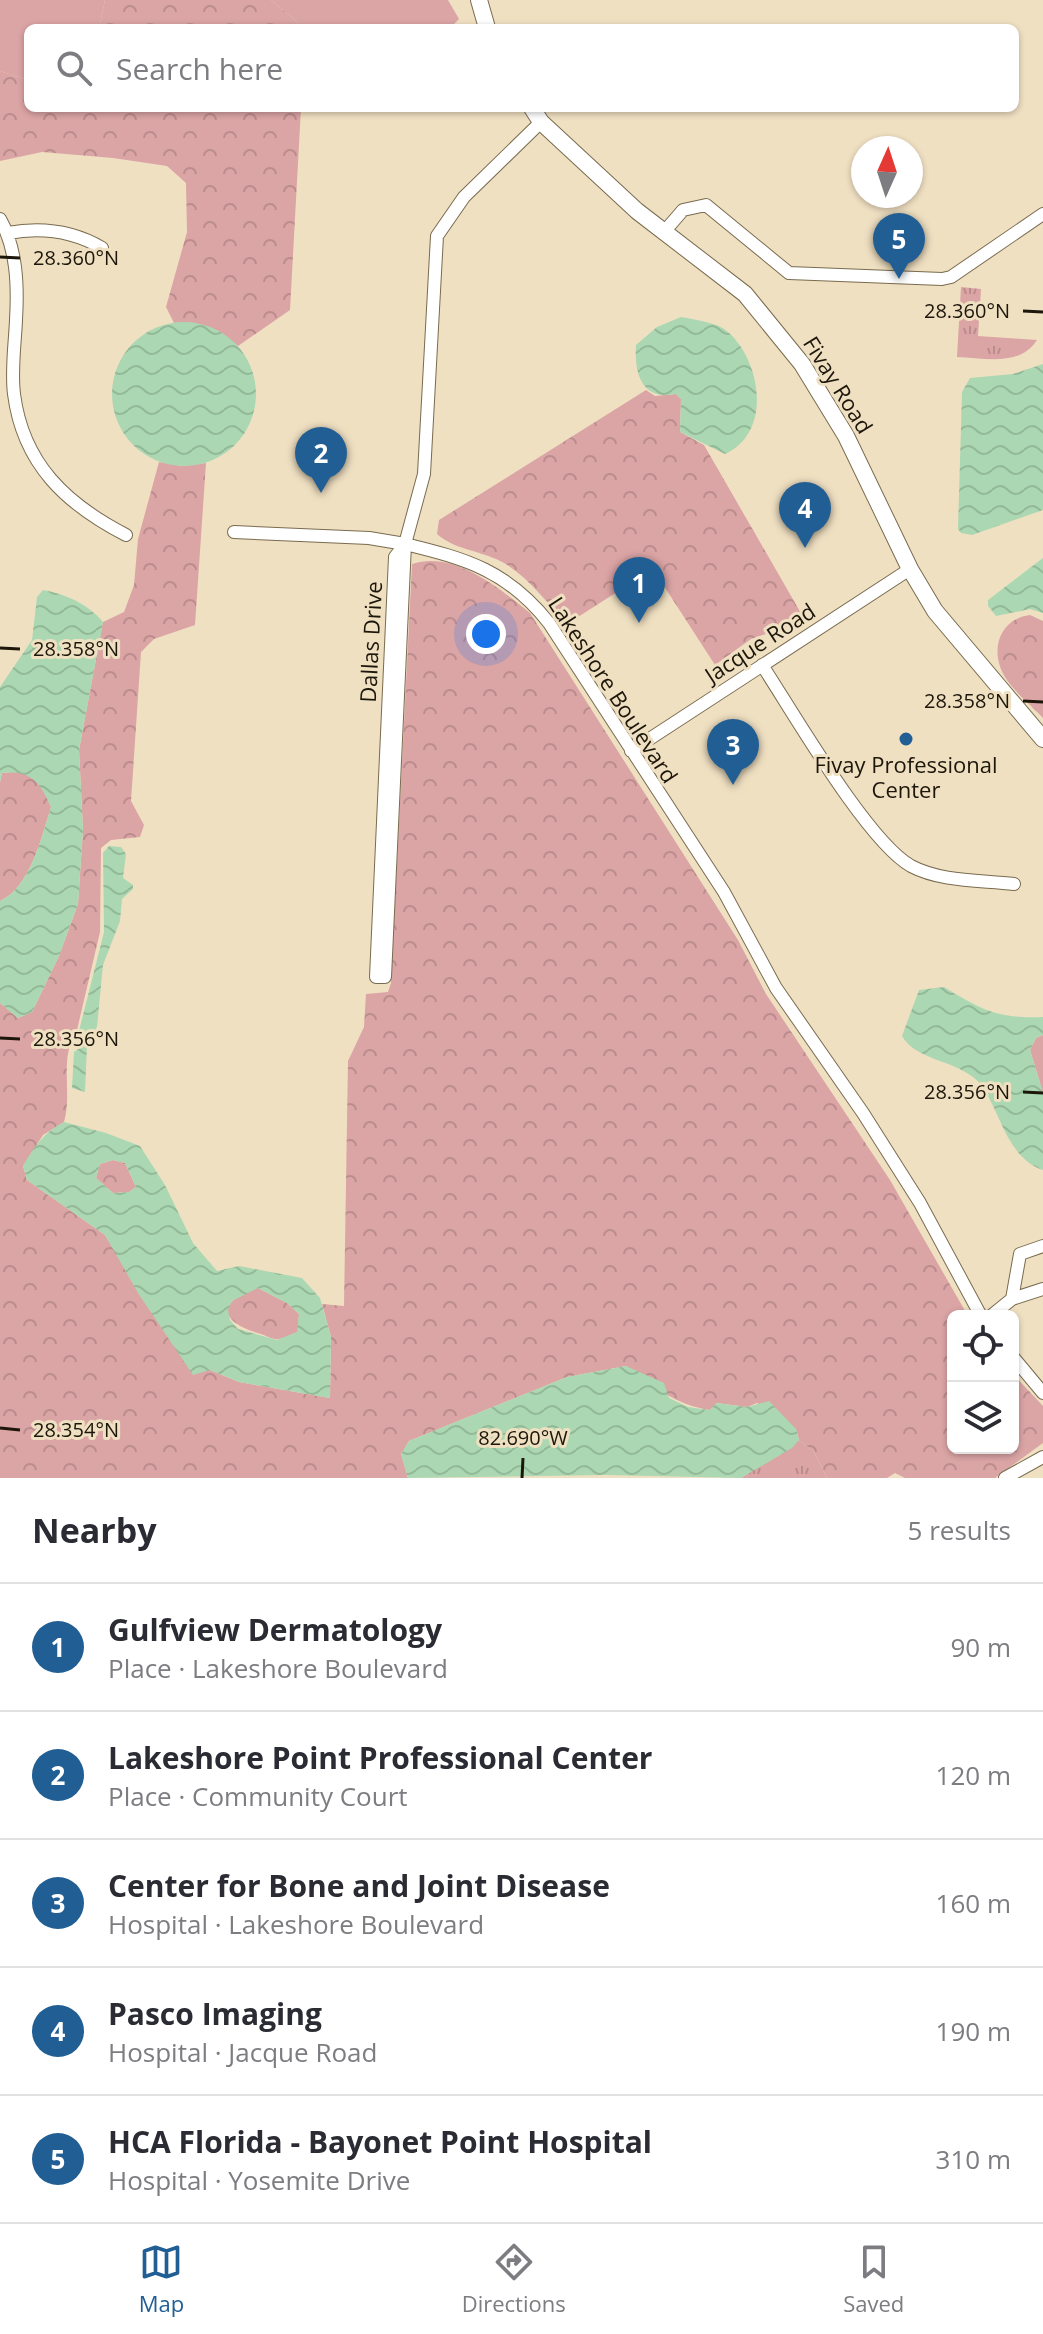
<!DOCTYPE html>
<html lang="en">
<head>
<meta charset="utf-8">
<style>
	:root { --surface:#fff; --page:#f2f2f3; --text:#2b2b33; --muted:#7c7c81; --line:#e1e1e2; --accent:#215e94 }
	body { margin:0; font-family:"Open Sans",sans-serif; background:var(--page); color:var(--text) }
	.controls { position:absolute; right:24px; bottom:24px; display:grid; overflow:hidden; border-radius:12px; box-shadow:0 2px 6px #0004 }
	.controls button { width:72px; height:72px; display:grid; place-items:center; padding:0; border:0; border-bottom:2px solid var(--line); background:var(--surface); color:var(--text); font:40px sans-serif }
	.compass { position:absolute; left:851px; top:136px; width:72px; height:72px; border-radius:50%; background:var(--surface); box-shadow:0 2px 6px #0004; rotate:3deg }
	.you { position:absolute; left:486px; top:634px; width:28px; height:28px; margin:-20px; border:6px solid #fff; border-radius:50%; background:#1a73e8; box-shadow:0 0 0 12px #1a73e833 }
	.badge { display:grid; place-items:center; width:52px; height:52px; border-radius:50%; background:var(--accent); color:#fff; font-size:26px; font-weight:700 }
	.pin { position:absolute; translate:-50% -66px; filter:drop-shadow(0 2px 4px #0008) }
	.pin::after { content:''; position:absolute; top:42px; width:28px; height:24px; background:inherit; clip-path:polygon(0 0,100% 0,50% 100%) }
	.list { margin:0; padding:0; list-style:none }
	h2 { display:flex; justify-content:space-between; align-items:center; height:104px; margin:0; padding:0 32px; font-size:34px }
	h2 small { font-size:26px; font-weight:400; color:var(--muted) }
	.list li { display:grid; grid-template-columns:52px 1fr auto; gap:24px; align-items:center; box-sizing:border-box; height:128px; padding:0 32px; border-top:2px solid var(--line) }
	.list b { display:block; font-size:30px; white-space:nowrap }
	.list p { margin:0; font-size:26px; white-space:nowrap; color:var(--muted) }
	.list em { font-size:26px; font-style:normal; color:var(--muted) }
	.icon { flex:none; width:44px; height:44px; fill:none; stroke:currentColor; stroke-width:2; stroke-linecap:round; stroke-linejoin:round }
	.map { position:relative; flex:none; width:1043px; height:1478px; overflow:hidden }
	.search { position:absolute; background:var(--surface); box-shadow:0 2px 6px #0004; left:24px; right:24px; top:24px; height:88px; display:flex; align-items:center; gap:20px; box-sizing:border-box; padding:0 28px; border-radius:12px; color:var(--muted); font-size:30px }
	.sheet { height:744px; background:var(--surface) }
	nav { display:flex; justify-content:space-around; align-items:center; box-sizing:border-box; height:112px; border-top:2px solid var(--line); background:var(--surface); font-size:22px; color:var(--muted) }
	nav a { display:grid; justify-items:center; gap:4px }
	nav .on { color:var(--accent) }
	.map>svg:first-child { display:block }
	.grass { fill:#dba4a5 }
	.forest { fill:url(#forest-crowns) }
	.park { fill:url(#park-tufts) }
	.water { fill:url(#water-waves); fill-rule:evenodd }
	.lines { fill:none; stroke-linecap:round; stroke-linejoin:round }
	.minor-casing { stroke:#796b4f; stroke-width:14 }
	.tertiary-casing { stroke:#796b4f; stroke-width:18 }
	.minor { stroke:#fff; stroke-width:12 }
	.tertiary { stroke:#fff; stroke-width:16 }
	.ticks { fill:none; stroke:#1c160b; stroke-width:3 }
	.poi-dot { fill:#215e94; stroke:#f0e0c2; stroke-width:3 }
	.labels { text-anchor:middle; stroke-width:6; stroke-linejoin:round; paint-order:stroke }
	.street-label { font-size:22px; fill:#1c160b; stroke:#f0e0c2 }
	.poi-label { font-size:22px; fill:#1c160b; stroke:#f0e0c2 }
	.ticks-label { font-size:20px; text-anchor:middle; fill:#1c160b; stroke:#f0e0c2; stroke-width:6; stroke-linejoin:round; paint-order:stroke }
</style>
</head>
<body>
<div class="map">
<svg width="1043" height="1478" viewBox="0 0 1043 1478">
	<defs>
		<pattern id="forest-crowns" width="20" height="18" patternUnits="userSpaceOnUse" patternTransform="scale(2)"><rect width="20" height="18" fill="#dba4a5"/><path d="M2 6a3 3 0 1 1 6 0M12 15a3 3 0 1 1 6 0" fill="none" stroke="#bb8c8d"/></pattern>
		<pattern id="park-tufts" width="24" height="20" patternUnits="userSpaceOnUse" patternTransform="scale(2)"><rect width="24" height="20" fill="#dba4a5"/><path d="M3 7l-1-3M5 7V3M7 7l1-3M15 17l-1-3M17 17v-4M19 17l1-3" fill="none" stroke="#bb8c8d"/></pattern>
		<pattern id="water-waves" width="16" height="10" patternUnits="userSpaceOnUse" patternTransform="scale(2)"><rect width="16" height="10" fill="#abd8b2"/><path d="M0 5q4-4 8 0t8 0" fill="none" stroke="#93b998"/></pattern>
	</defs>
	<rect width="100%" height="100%" fill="#f0e0c2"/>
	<path class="grass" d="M 0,0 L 105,0 L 99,28 L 28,28 L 28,80 L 0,71 Z
		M 271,0 L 448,0 L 459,19 L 450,28 L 304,28 Z"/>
	<path class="forest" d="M 105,0 L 271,0 L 304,28 L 99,28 Z
		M 0,71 L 28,80 L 28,108 L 301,108 L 290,310 L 238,346 C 217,329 201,323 174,323 L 166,307 L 187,232 L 186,183 L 167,166 L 113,158 L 42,152 L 0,161 Z
		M 646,390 L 655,396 L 676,394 L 681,399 L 680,432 L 704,445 L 802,615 L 795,624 L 751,639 L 715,665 L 653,569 L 567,624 C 546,602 524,571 496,559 C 476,550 454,549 437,534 L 439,520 Z
		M 159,462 L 182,466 L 206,463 L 195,625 L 154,639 L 141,652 L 131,801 L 144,825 L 140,837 L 111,840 L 101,848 L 100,932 L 77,1030 C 58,1060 73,1091 64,1122 L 43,1135 L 23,1166 L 27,1180 L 105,1235 L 161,1326 L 210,1370 L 239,1382 L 330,1398 L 331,1337 L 322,1304 L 344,1306 L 348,1061 L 364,1027 L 366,994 L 388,992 L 391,983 L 412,564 C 454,550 499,588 530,613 L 738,940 L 766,994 L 890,1180 L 968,1316 L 953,1316 L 953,1448 L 1013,1448 L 1013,1374 L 1043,1406 L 1043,1443 L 995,1478 L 905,1478 L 895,1473 L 887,1478 L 827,1478 L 814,1452 L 799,1440 L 796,1429 L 757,1403 L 747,1407 L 717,1403 L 710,1410 C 676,1405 654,1387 626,1366 L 567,1377 L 409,1441 L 401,1454 L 408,1478 L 0,1478 L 0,1003 L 18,1018 L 32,1012 L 59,956 L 78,904 L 83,830 L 79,750 L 103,622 L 124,612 L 134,585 L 138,539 Z
		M 1030,615 L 1043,621 L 1043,718 C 1031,705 1014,692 1005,677 C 989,651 999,619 1030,615 Z
		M 22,771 L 40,782 L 51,807 C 42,836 30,888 0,901 L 0,782 L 2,773 Z
		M 1043,1035 L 1043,1093 L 1030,1050 L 1036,1038 Z
		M 113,1160 L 125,1163 L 136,1187 L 129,1192 L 113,1193 L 96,1178 L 100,1164 Z
		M 258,1288 L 287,1303 L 299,1314 L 298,1332 C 292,1334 285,1338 279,1339 C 273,1340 267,1336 261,1334 C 220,1323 214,1302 258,1288 Z"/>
	<path class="park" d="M 961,287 L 981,289 L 978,336 L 1037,340 C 1020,367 985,358 957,357 Z
		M 799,1440 L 814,1452 L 827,1478 L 741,1478 Z"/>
	<path class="water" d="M 681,317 C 696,320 717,322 728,332 C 762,362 772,433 725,454 L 680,432 L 681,399 L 676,394 C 642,401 634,374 636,345 L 657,327 Z
		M112 394a72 72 0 1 1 144 0a72 72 0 1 1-144 0Z
		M 1043,364 L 1043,510 L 972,535 L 961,533 L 958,529 L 962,392 L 970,378 L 1013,374 Z
		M 1043,558 L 1043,613 L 1030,609 L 996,616 L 988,606 L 988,600 Z
		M 43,590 C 66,594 88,604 103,622 L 79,750 L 83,830 L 78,904 L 59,956 L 32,1012 L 18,1018 L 0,1003 L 0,901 C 30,888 42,836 51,807 C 40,782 31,770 2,773 L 0,782 L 0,687 L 32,640 L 37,597 Z
		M 109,846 L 121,847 L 126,854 L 123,878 L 133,885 L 133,889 L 122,899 L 120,921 L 103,965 L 97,1027 L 91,1035 L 79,1033 L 80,1027 L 104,932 L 103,853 Z
		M 944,987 C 982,1010 998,1019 1043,1017 L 1043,1035 L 1036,1038 L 1030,1050 L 1043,1093 L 1043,1170 C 1006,1157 1001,1112 981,1085 C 962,1060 916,1062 902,1036 L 919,990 Z
		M 83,1045 L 87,1046 L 85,1092 L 72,1088 L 74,1052 Z
		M 64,1122 L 106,1133 L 140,1146 L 165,1185 L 193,1243 L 217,1271 L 239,1266 L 302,1278 L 320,1298 L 331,1337 L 330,1398 L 239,1382 L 210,1370 L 193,1375 L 138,1293 L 105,1235 L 27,1180 L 23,1166 C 34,1147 44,1132 64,1122 ZM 113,1160 L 125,1163 L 136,1187 L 129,1192 L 113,1193 L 96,1178 L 100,1164 ZM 258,1288 L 287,1303 L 299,1314 L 297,1332 L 277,1340 L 238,1329 L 230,1320 L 228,1310 L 232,1301 Z
		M 626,1366 L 664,1383 L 669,1398 L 688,1407 L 710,1410 L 716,1403 L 747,1407 L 769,1401 L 796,1429 L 799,1440 L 792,1448 L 741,1478 L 606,1475 L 408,1478 L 401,1454 L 409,1441 L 567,1377 Z"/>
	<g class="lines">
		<defs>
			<path id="minor" d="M 541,122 L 464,197 L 437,236 L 424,474 L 405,544 C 467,559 508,571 549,623 L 724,892 L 776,988 L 863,1113 L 920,1203 L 981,1316
				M 0,219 C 17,249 18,286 16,320 C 15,344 11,370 14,394 C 23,464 66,504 126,535
				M 664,232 L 683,210 L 706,205 L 789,273 L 942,279 L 951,277 L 1043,214
				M 8,233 C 41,227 73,231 102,248
				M 234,532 L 369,538 L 405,544
				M 405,544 L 385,977 L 376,977 L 395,557 Z
				M 762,665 C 793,712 867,841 911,866 C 941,882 981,880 1014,884
				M 631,751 L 910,569
				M 1012,1299 L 1020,1254 L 1043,1246
				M 991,1316 L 1012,1299 L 1043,1289
				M 1013,1357 L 1043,1393
				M 1005,1478 L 1043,1457"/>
			<path id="tertiary" d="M 479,0 L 487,28
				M 532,108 L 541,122 L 637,211 L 745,294 L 802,364 L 846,436 L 910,569 L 935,611 L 1043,739"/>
		</defs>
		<use href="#minor" class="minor-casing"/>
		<use href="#tertiary" class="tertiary-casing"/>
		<use href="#minor" class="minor"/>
		<use href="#tertiary" class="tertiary"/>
	</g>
	<path class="ticks" d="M 0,257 L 20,258M 1023,311 L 1043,312M 0,648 L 20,649M 1023,701 L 1043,702M 0,1038 L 20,1039M 1023,1092 L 1043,1093M 0,1428 L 20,1430M 522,1478 L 523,1458"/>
	<circle class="poi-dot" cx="906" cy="739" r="8"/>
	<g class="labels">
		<g class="street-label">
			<text transform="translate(838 385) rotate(58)" y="8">Fivay Road</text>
			<text transform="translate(371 642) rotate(-87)" y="8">Dallas Drive</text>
			<text transform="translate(760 643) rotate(-33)" y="8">Jacque Road</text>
			<text transform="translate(613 690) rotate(57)" y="8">Lakeshore Boulevard</text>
		</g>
		<g class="poi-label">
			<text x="906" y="773">Fivay Professional<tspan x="906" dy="25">Center</tspan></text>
		</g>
	</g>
	<g class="ticks-label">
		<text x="76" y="265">28.360°N</text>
		<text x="967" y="318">28.360°N</text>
		<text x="76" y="656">28.358°N</text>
		<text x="967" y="708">28.358°N</text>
		<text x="76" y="1046">28.356°N</text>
		<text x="967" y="1099">28.356°N</text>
		<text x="76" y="1437">28.354°N</text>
		<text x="523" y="1445">82.690°W</text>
	</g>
</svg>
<div class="controls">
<button><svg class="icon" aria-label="locate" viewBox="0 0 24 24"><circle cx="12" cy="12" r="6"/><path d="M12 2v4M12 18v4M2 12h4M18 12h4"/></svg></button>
<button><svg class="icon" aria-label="layers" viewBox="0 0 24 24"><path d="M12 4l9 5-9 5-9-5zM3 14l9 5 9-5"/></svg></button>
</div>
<svg class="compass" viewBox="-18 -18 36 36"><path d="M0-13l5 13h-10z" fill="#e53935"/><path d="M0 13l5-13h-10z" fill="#7c7c81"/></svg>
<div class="you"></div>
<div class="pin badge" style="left:639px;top:623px">1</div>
<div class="pin badge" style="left:321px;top:493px">2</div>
<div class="pin badge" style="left:733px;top:785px">3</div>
<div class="pin badge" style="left:805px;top:548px">4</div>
<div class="pin badge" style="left:899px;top:279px">5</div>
<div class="search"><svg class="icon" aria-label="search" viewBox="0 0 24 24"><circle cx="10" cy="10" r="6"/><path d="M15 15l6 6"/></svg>Search here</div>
</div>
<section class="sheet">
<h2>Nearby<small>5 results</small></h2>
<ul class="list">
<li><span class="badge">1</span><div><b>Gulfview Dermatology</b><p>Place · Lakeshore Boulevard</p></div><em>90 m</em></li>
<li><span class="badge">2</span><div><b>Lakeshore Point Professional Center</b><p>Place · Community Court</p></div><em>120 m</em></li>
<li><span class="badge">3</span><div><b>Center for Bone and Joint Disease</b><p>Hospital · Lakeshore Boulevard</p></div><em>160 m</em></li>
<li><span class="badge">4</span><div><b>Pasco Imaging</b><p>Hospital · Jacque Road</p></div><em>190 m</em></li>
<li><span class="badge">5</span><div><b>HCA Florida - Bayonet Point Hospital</b><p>Hospital · Yosemite Drive</p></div><em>310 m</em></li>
</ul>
</section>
<nav>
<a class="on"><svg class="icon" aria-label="map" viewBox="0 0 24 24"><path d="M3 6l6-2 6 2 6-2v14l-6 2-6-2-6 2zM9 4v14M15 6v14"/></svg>Map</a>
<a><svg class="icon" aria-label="directions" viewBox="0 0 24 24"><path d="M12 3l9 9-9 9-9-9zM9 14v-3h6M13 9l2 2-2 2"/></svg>Directions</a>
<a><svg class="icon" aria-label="saved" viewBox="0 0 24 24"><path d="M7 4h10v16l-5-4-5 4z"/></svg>Saved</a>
</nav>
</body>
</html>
